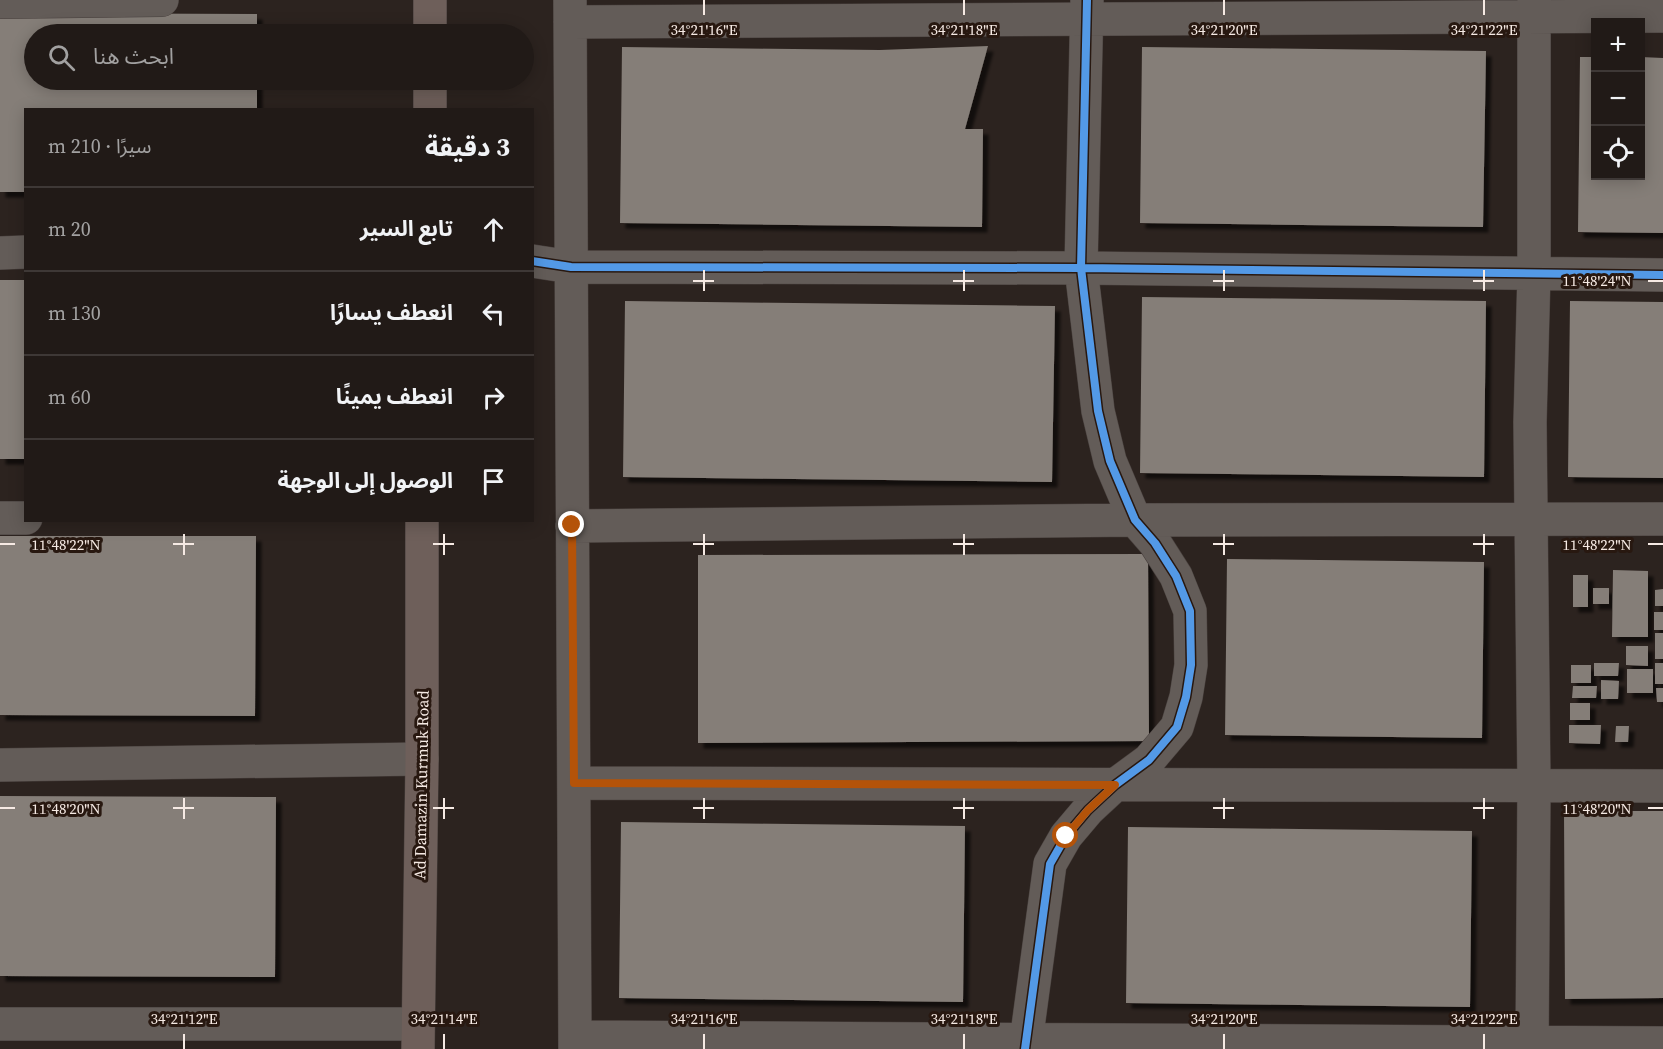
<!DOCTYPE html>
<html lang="ar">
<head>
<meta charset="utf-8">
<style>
	:root { --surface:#211a17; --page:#292320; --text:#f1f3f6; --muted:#a2a1a1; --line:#3e3836 }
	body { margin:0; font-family:"Source Serif 4","Noto Sans Arabic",serif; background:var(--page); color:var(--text); direction:rtl }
	.controls { position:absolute; right:18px; top:18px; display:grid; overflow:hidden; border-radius:0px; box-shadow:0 3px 15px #0003 }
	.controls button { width:54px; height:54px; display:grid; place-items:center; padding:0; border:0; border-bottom:2px solid var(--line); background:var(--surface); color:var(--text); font:30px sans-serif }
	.stop { position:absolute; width:18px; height:18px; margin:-14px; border:4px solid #b45309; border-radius:50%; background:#fff }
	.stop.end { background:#b45309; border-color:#fff; box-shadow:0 2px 6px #0008 }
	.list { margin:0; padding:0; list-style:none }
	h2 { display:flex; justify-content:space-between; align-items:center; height:78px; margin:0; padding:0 24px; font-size:26px }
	h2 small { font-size:20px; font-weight:400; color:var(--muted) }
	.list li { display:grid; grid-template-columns:39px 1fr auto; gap:18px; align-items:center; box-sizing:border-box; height:84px; padding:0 24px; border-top:2px solid var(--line) }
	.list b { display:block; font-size:22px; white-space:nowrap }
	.list em { font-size:20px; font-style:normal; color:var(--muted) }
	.icon { flex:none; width:33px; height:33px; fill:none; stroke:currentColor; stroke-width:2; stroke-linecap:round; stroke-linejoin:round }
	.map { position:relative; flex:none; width:1663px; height:1049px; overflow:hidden; direction:ltr }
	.search { position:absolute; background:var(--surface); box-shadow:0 3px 15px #0003; left:24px; top:24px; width:510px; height:66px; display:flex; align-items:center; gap:15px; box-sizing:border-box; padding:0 21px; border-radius:33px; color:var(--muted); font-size:22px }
	.panel { position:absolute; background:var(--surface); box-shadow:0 3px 15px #0003; left:24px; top:108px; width:510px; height:414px; border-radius:0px; direction:rtl }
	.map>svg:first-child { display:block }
	.building { fill:#857e78; filter:url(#shadow) }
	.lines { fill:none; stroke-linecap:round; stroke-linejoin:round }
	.minor-casing { stroke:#49413e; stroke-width:34 }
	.highway-casing { stroke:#49413e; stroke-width:34 }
	.minor { stroke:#635c58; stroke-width:33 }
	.highway { stroke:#6e5f5a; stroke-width:33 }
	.cycleway-casing { stroke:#281810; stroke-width:11 }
	.cycleway { stroke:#5399e6; stroke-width:8 }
	.route { stroke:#b45309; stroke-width:8 }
	.ticks { fill:none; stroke:#f6eae4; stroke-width:2 }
	.labels { text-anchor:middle; stroke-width:6; stroke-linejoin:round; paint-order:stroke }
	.street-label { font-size:16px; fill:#f6eae4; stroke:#281810 }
	.ticks-label { font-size:15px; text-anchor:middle; fill:#f6eae4; stroke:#281810; stroke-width:6; stroke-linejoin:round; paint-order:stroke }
</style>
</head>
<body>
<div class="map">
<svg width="1663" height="1049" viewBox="0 0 1663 1049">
	<defs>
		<filter id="shadow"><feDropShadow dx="5.5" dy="5.5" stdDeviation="1.5" flood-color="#0009"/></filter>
	</defs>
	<rect width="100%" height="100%" fill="#2c231f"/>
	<path class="building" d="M 0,13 L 257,14 L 257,34 L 34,34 L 34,80 L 257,80 L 257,110 L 26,110 L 26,192 L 0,192 Z
		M 988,46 L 965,129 L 983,129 L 982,227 L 620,223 L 622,47 L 880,50 Z
		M 1142,47 L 1486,51 L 1483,227 L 1140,223 Z
		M 1580,57 L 1596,57 L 1596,176 L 1641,176 L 1641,57 L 1663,58 L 1663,233 L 1578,232 Z
		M 0,280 L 26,280 L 26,459 L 0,459 Z
		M 1142,297 L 1486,301 L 1484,477 L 1140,473 Z
		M 625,301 L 1055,306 L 1052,482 L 623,477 Z
		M 1570,301 L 1663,302 L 1663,478 L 1568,477 Z
		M 0,536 L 256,536 L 255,716 L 0,715 Z
		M 1148,554 L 1149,741 L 698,743 L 698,555 Z
		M 1227,559 L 1484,562 L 1482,738 L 1225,735 Z
		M 1613,570 L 1648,571 L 1648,637 L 1612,637 Z
		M 1573,575 L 1588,575 L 1588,607 L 1573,607 Z
		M 1593,588 L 1609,588 L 1609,604 L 1593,604 Z
		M 1663,589 L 1663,606 L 1655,606 L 1655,590 Z
		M 1654,612 L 1663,612 L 1663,630 L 1654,630 Z
		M 1655,633 L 1663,633 L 1663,659 L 1655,659 Z
		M 1626,646 L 1648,646 L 1648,666 L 1626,665 Z
		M 1594,663 L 1619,663 L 1618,676 L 1594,676 Z
		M 1655,663 L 1663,663 L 1663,684 L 1655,684 Z
		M 1571,665 L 1591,665 L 1591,683 L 1571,683 Z
		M 1627,669 L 1653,669 L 1653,693 L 1627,693 Z
		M 1601,680 L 1619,681 L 1618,699 L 1601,699 Z
		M 1573,686 L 1597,686 L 1596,698 L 1572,698 Z
		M 1656,688 L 1663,688 L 1663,702 L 1657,702 Z
		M 1570,703 L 1590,703 L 1590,720 L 1570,720 Z
		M 1569,725 L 1601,725 L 1600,744 L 1569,743 Z
		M 1616,726 L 1629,726 L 1628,742 L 1615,742 Z
		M 0,796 L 276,797 L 275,977 L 0,976 Z
		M 1564,811 L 1663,811 L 1663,998 L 1565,999 Z
		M 621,822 L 965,826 L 963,1002 L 619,998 Z
		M 1128,827 L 1472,831 L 1470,1007 L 1126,1003 Z"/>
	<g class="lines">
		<defs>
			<path id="minor" d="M 570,1 L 575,1049
				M 0,2 L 162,0
				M 570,22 L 1663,16
				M 0,253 L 26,252
				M 532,261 L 571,267 L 1081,268 L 1663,275
				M 0,518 L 26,518
				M 572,526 L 1135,520 L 1663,519
				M 0,765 L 422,759
				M 574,783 L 1663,786
				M 0,1024 L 418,1024
				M 575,1037 L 1663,1043
				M 1025,1049 L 1050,864 L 1066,836 L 1088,810 L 1115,785 L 1149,760 L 1177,727 L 1186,697 L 1191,665 L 1190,611 L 1176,576 L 1155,543 L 1135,520 L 1110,461 L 1098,411 L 1081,268 L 1087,0
				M 1532,1049 L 1534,786 L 1530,422 L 1534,273 L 1534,0"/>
			<path id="highway" d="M 430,34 L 430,0
				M 430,110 L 430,80
				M 418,1049 L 422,759 L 422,520"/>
		</defs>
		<use href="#minor" class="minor-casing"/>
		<use href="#highway" class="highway-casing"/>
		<use href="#minor" class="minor"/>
		<use href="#highway" class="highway"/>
		<defs>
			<path id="cycleway" d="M 532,261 L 571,267 L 1081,268 L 1663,275
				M 1025,1049 L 1050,864 L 1066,836 L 1088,810 L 1115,785 L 1149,760 L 1177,727 L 1186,697 L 1191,665 L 1190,611 L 1176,576 L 1155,543 L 1135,520 L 1110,461 L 1098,411 L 1081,268 L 1087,0"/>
		</defs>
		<use href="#cycleway" class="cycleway-casing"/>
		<use href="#cycleway" class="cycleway"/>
	</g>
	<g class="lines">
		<path class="route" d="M 572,525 L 574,783 L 1115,785 L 1088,810 L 1066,836"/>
	</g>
	<path class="ticks" d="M 704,0 L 704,15M 964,0 L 964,15M 1224,0 L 1224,15M 1484,0 L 1484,15M 704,270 L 704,291M 964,270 L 964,291M 1224,270 L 1224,291M 1484,270 L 1484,291M 693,281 L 714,281M 953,281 L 974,281M 1213,281 L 1234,281M 1473,281 L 1494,281M 1648,281 L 1663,281M 184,534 L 184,555M 444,534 L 444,555M 704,534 L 704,555M 964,534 L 964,555M 1224,534 L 1224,555M 1484,534 L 1484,555M 0,544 L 15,544M 173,544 L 194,544M 433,544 L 454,544M 693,544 L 714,544M 953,544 L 974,544M 1213,544 L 1234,544M 1473,544 L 1494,544M 1648,544 L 1663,544M 184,798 L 184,819M 444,798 L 444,819M 704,798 L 704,819M 964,798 L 964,819M 1224,798 L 1224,819M 1484,798 L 1484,819M 0,808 L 15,808M 173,808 L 194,808M 433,808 L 454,808M 693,808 L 714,808M 953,808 L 974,808M 1213,808 L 1234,808M 1473,808 L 1494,808M 1648,808 L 1663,808M 184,1034 L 184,1049M 444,1034 L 444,1049M 704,1034 L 704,1049M 964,1034 L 964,1049M 1224,1034 L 1224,1049M 1484,1034 L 1484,1049"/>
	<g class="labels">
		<g class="street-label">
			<text transform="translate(421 785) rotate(-89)" y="6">Ad Damazin Kurmuk Road</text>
		</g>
	</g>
	<g class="ticks-label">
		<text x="704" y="35">34°21'16"E</text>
		<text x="964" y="35">34°21'18"E</text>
		<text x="1224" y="35">34°21'20"E</text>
		<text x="1484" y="35">34°21'22"E</text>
		<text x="1597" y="286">11°48'24"N</text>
		<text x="66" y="550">11°48'22"N</text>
		<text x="1597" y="550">11°48'22"N</text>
		<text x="66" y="814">11°48'20"N</text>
		<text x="1597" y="814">11°48'20"N</text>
		<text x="184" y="1024">34°21'12"E</text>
		<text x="444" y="1024">34°21'14"E</text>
		<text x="704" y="1024">34°21'16"E</text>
		<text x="964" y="1024">34°21'18"E</text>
		<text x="1224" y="1024">34°21'20"E</text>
		<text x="1484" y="1024">34°21'22"E</text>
	</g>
</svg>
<div class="controls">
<button>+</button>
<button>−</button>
<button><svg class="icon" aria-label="locate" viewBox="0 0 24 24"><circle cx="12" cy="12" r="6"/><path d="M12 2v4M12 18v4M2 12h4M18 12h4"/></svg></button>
</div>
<div class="stop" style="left:1066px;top:836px"></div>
<div class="stop end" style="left:572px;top:525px"></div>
<div class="search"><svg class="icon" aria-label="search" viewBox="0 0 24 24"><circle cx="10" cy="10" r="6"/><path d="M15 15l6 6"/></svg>ابحث هنا</div>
<section class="panel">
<h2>3 دقيقة<small>سيرًا · 210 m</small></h2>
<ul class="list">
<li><svg class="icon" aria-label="ahead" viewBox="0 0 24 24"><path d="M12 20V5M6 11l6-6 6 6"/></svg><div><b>تابع السير</b></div><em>20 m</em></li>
<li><svg class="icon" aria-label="left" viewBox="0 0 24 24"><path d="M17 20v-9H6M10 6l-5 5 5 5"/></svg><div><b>انعطف يسارًا</b></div><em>130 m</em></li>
<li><svg class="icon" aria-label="right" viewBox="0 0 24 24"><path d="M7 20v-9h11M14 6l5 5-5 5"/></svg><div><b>انعطف يمينًا</b></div><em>60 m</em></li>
<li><svg class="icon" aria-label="arrive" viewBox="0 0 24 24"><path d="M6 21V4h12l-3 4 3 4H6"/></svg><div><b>الوصول إلى الوجهة</b></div></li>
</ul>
</section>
</div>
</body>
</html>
